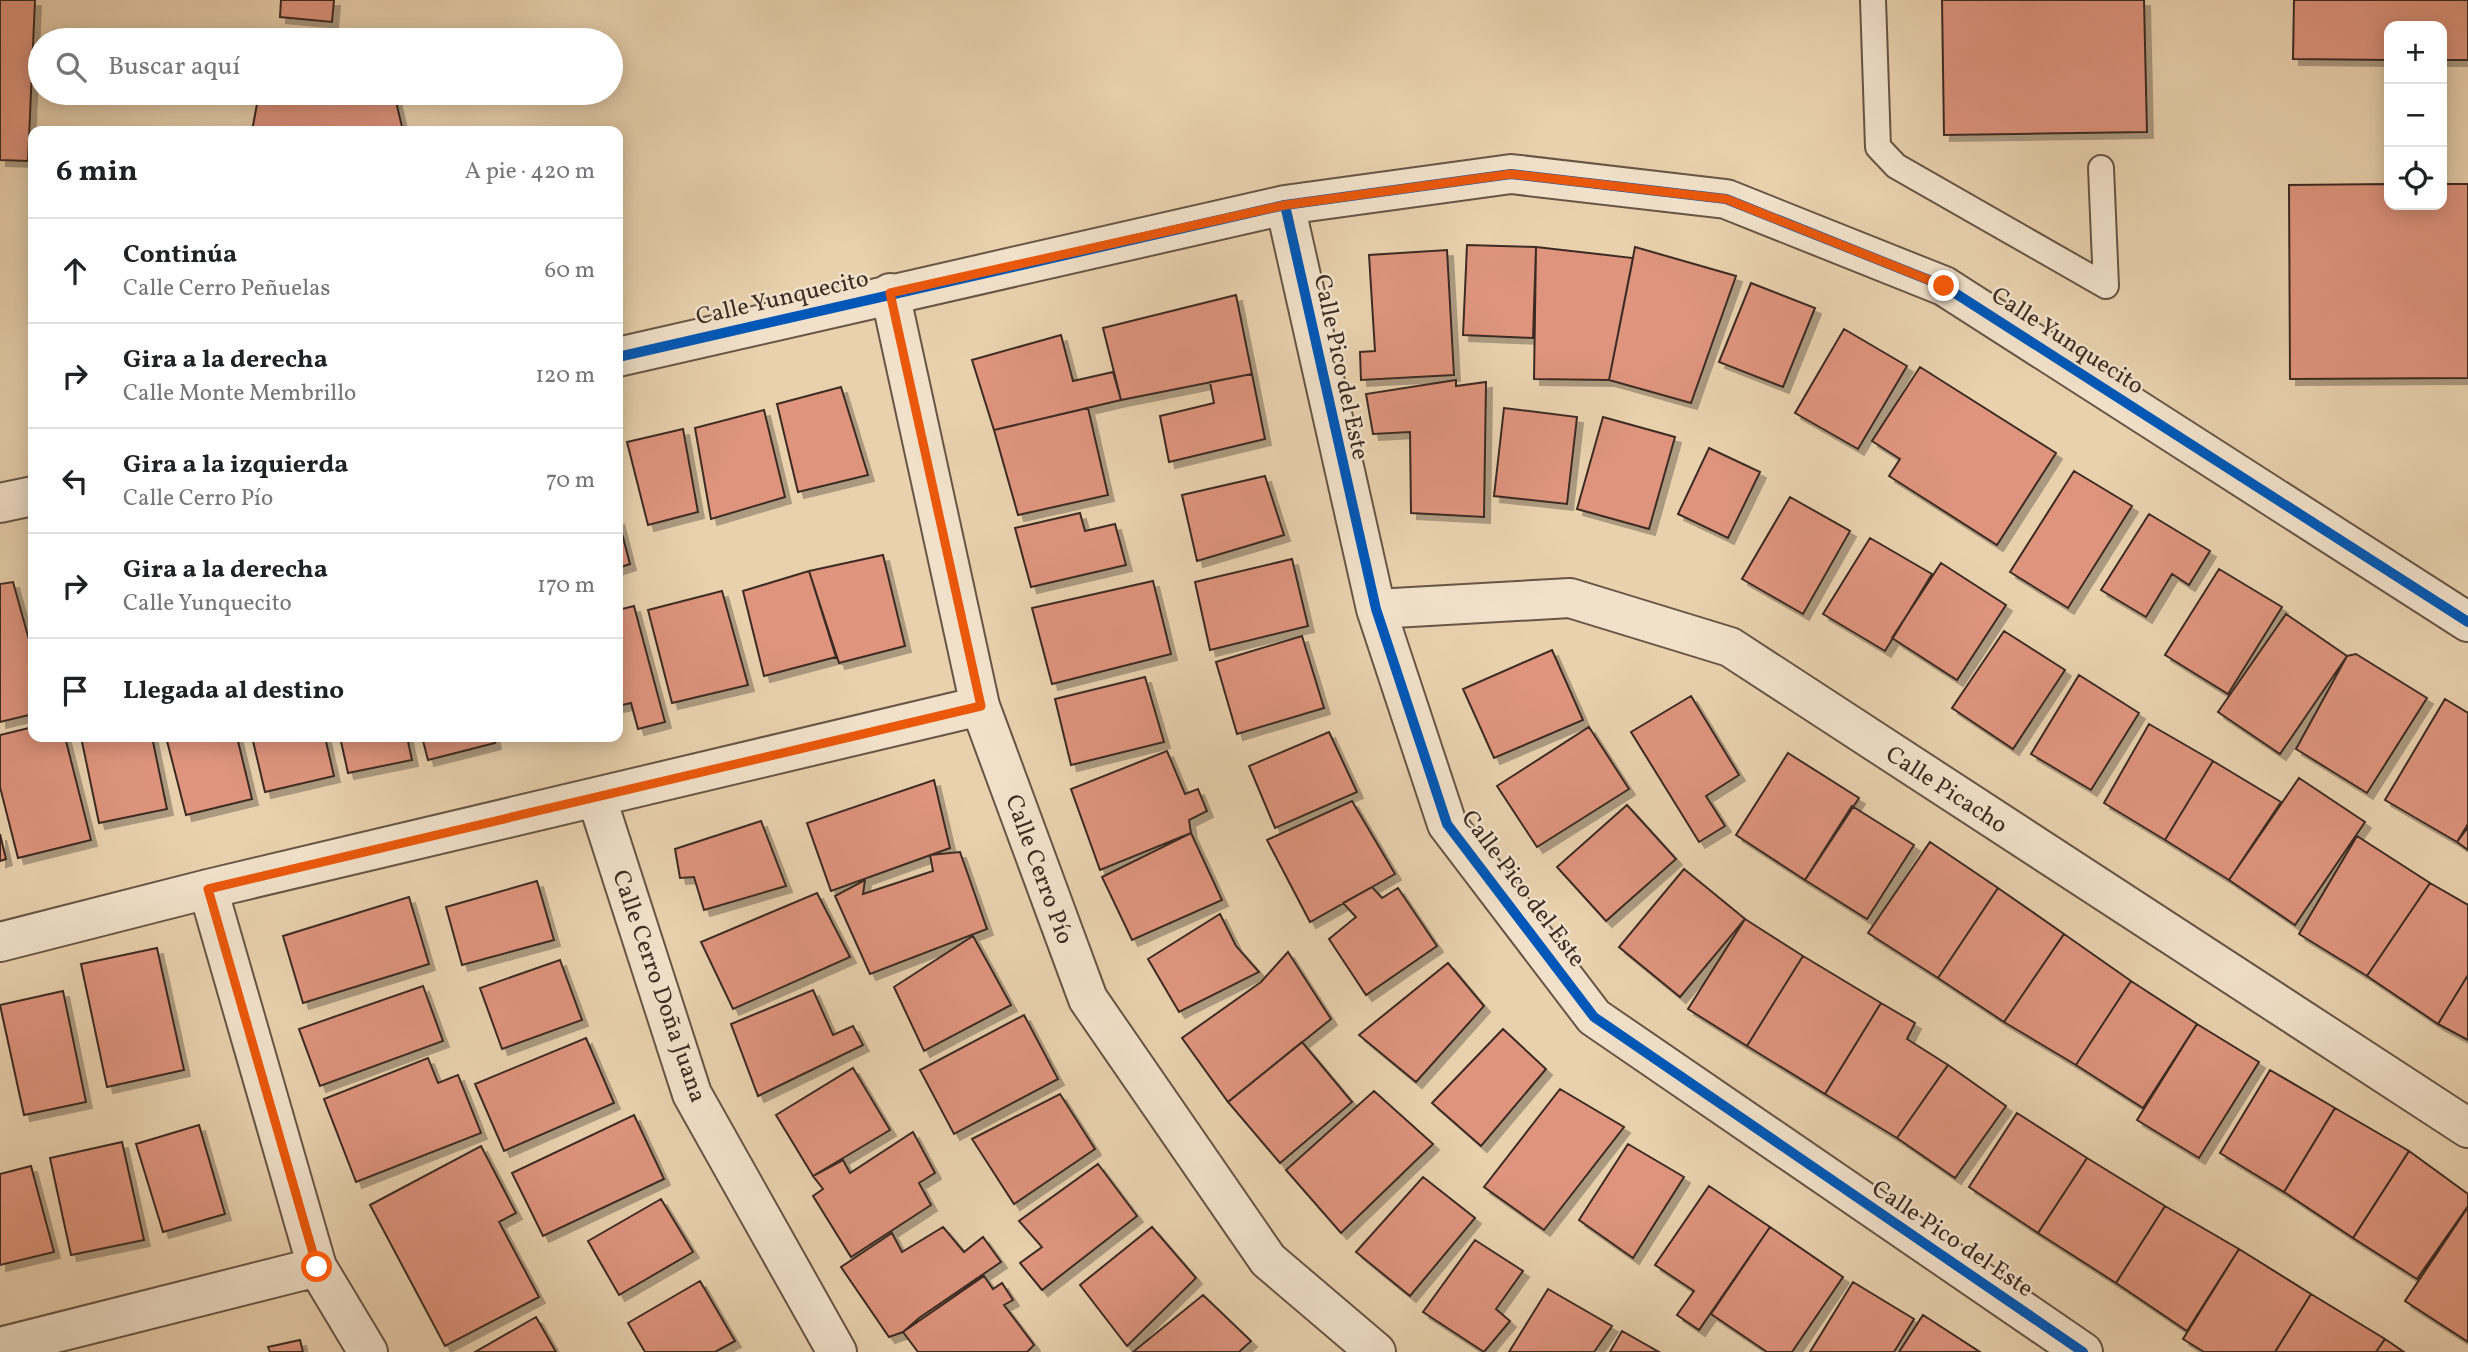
<!DOCTYPE html>
<html lang="es">
<head>
<meta charset="utf-8">
<style>
	:root { --surface:#fff; --page:#f2f2f2; --text:#202124; --muted:#757577; --line:#e0e0e0 }
	body { margin:0; font-family:Vollkorn,serif; background:var(--page); color:var(--text) }
	.controls { position:absolute; right:21px; top:21px; display:grid; overflow:hidden; border-radius:14px; box-shadow:0 4px 18px #0003 }
	.controls button { width:63px; height:63px; display:grid; place-items:center; padding:0; border:0; border-bottom:2px solid var(--line); background:var(--surface); color:var(--text); font:35px sans-serif }
	.stop { position:absolute; width:21px; height:21px; margin:-16px; border:5px solid #ea580c; border-radius:50%; background:#fff }
	.stop.end { background:#ea580c; border-color:#fff; box-shadow:0 2px 7px #0008 }
	.list { margin:0; padding:0; list-style:none }
	h2 { display:flex; justify-content:space-between; align-items:center; height:91px; margin:0; padding:0 28px; font-size:30px }
	h2 small { font-size:23px; font-weight:400; color:var(--muted) }
	.list li { display:grid; grid-template-columns:46px 1fr auto; gap:21px; align-items:center; box-sizing:border-box; height:105px; padding:0 28px; border-top:2px solid var(--line) }
	.list b { display:block; font-size:26px; white-space:nowrap }
	.list p { margin:0; font-size:23px; white-space:nowrap; color:var(--muted) }
	.list em { font-size:23px; font-style:normal; color:var(--muted) }
	.icon { flex:none; width:38px; height:38px; fill:none; stroke:currentColor; stroke-width:2; stroke-linecap:round; stroke-linejoin:round }
	.map { position:relative; flex:none; width:2468px; height:1352px; overflow:hidden }
	.search { position:absolute; background:var(--surface); box-shadow:0 4px 18px #0003; left:28px; top:28px; width:595px; height:77px; display:flex; align-items:center; gap:18px; box-sizing:border-box; padding:0 24px; border-radius:38px; color:var(--muted); font-size:26px }
	.panel { position:absolute; background:var(--surface); box-shadow:0 4px 18px #0003; left:28px; top:126px; width:595px; height:616px; border-radius:14px }
	.map>svg:first-child { display:block }
	.building { fill:#de947d; stroke:#3d2c22; stroke-width:2; filter:url(#shadow) }
	.lines { fill:none; stroke-linecap:round; stroke-linejoin:round }
	.lane-casing { stroke:#685545; stroke-width:28 }
	.street-casing { stroke:#685545; stroke-width:42 }
	.lane { stroke:#f1e1ca; stroke-width:24 }
	.street { stroke:#f1e1ca; stroke-width:38 }
	.cycleway-casing { stroke:#f1e1ca; stroke-width:15 }
	.cycleway { stroke:#0057b8; stroke-width:10 }
	.route { stroke:#ea580c; stroke-width:9 }
	.labels { text-anchor:middle; stroke-width:5; stroke-linejoin:round; paint-order:stroke }
	.street-label { font-size:24px; fill:#3d2c22; stroke:#f1e1ca }
</style>
</head>
<body>
<div class="map">
<svg width="2468" height="1352" viewBox="0 0 2468 1352">
	<defs>
		<filter id="shadow"><feDropShadow dx="6" dy="6" stdDeviation="0" flood-color="#0004"/></filter>
	</defs>
	<rect width="100%" height="100%" fill="#e9d1ae"/>
	<filter id="stains"><feTurbulence type="fractalNoise" baseFrequency=".00286" numOctaves="4"/><feColorMatrix values="0 0 0 0 .2 0 0 0 0 .09 0 0 0 0 .02 0 0 0 .5 -.17"/></filter>
	<radialGradient id="worn" r=".72"><stop offset=".6" stop-color="#630" stop-opacity="0"/><stop offset="1" stop-color="#630" stop-opacity=".3"/></radialGradient>
	<path class="building" d="M 0,0 L 35,0 L 28,161 L 0,160 Z
		M 281,0 L 334,0 L 332,22 L 280,17 Z
		M 1942,0 L 2144,0 L 2147,132 L 1944,135 Z
		M 2294,0 L 2468,0 L 2468,60 L 2442,60 L 2442,26 L 2389,26 L 2389,60 L 2293,59 Z
		M 259,93 L 394,93 L 403,131 L 252,131 Z
		M 2389,184 L 2389,205 L 2442,205 L 2442,184 L 2468,184 L 2468,378 L 2290,379 L 2289,185 Z
		M 1467,245 L 1536,247 L 1533,338 L 1463,335 Z
		M 1536,247 L 1633,258 L 1609,380 L 1534,379 Z
		M 1635,247 L 1736,276 L 1691,403 L 1609,380 Z
		M 1447,250 L 1454,375 L 1361,380 L 1360,352 L 1375,351 L 1369,255 Z
		M 1751,283 L 1815,308 L 1783,387 L 1719,362 Z
		M 1236,295 L 1252,374 L 1121,400 L 1103,328 Z
		M 1844,329 L 1907,366 L 1858,449 L 1795,413 Z
		M 1061,335 L 1073,381 L 1113,372 L 1121,400 L 994,430 L 972,360 Z
		M 1920,367 L 2056,453 L 1997,545 L 1889,476 L 1900,459 L 1872,441 Z
		M 1252,374 L 1265,439 L 1169,462 L 1160,416 L 1214,403 L 1210,382 Z
		M 1456,380 L 1456,386 L 1486,382 L 1484,517 L 1411,513 L 1410,432 L 1373,434 L 1366,394 Z
		M 841,387 L 868,475 L 798,492 L 777,404 Z
		M 1088,408 L 1108,495 L 1018,515 L 994,430 Z
		M 1504,408 L 1577,417 L 1567,504 L 1494,496 Z
		M 764,410 L 785,497 L 711,519 L 695,428 Z
		M 1603,417 L 1675,437 L 1649,529 L 1577,509 Z
		M 683,429 L 698,512 L 648,525 L 627,442 Z
		M 1709,448 L 1760,472 L 1728,538 L 1678,514 Z
		M 2074,471 L 2132,506 L 2068,608 L 2010,572 Z
		M 1265,476 L 1284,535 L 1197,561 L 1182,495 Z
		M 1790,497 L 1850,531 L 1803,614 L 1742,579 Z
		M 1080,513 L 1085,531 L 1115,524 L 1126,565 L 1031,587 L 1015,528 Z
		M 2149,514 L 2210,551 L 2189,585 L 2172,574 L 2146,617 L 2101,590 Z
		M 618,518 L 630,564 L 618,568 Z
		M 1870,538 L 1932,574 L 1885,651 L 1823,614 Z
		M 883,555 L 905,646 L 839,663 L 809,571 Z
		M 1292,559 L 1308,626 L 1210,650 L 1195,582 Z
		M 1941,563 L 2006,605 L 1957,680 L 1892,638 Z
		M 2219,569 L 2282,607 L 2228,694 L 2165,655 Z
		M 809,571 L 836,657 L 764,676 L 743,591 Z
		M 1153,581 L 1171,654 L 1052,684 L 1032,608 Z
		M 13,582 L 33,654 L 33,714 L 0,722 L 0,584 Z
		M 722,591 L 748,685 L 672,703 L 648,610 Z
		M 634,606 L 665,722 L 638,729 L 631,703 L 618,706 L 618,610 Z
		M 2286,614 L 2347,656 L 2280,754 L 2218,712 Z
		M 2004,631 L 2065,670 L 2013,749 L 1952,708 Z
		M 1302,636 L 1324,708 L 1237,734 L 1216,662 Z
		M 1552,650 L 1583,720 L 1494,758 L 1463,689 Z
		M 2356,654 L 2427,698 L 2367,793 L 2296,749 L 2347,656 Z
		M 2079,675 L 2139,713 L 2091,790 L 2031,754 Z
		M 1145,677 L 1164,742 L 1071,765 L 1055,699 Z
		M 1691,696 L 1739,775 L 1706,796 L 1725,826 L 1699,842 L 1631,732 Z
		M 2445,699 L 2468,713 L 2468,824 L 2457,842 L 2385,800 Z
		M 2149,724 L 2213,761 L 2165,840 L 2104,803 Z
		M 33,727 L 33,737 L 65,737 L 91,840 L 18,858 L 0,787 L 0,735 Z
		M 1589,727 L 1629,789 L 1537,847 L 1497,786 Z
		M 1329,732 L 1357,792 L 1275,828 L 1249,766 Z
		M 81,737 L 152,737 L 167,809 L 99,823 Z
		M 166,737 L 237,737 L 252,799 L 186,815 Z
		M 252,737 L 325,737 L 334,776 L 265,792 Z
		M 340,737 L 407,737 L 412,760 L 348,773 Z
		M 422,737 L 494,737 L 495,743 L 428,760 Z
		M 1167,751 L 1185,794 L 1198,789 L 1207,811 L 1189,820 L 1191,833 L 1100,870 L 1071,789 Z
		M 1788,753 L 1859,798 L 1805,880 L 1736,835 Z
		M 2213,761 L 2281,802 L 2229,880 L 2165,840 Z
		M 2299,778 L 2365,822 L 2295,925 L 2229,880 Z
		M 934,780 L 950,848 L 831,891 L 807,823 Z
		M 1352,801 L 1395,874 L 1310,922 L 1267,840 Z
		M 1627,805 L 1676,859 L 1606,921 L 1557,867 Z
		M 1852,806 L 1914,845 L 1867,919 L 1805,880 Z
		M 761,821 L 786,886 L 704,910 L 694,877 L 680,878 L 675,849 Z
		M 2468,827 L 2468,850 L 2457,842 Z
		M 1191,833 L 1222,900 L 1132,940 L 1102,877 Z
		M 0,834 L 6,859 L 0,861 Z
		M 2357,836 L 2430,883 L 2367,976 L 2299,934 Z
		M 1930,842 L 1998,888 L 1938,978 L 1868,933 Z
		M 960,852 L 987,929 L 870,974 L 835,896 L 865,880 L 863,894 L 933,871 L 930,855 Z
		M 1684,869 L 1745,919 L 1680,997 L 1619,947 Z
		M 537,881 L 554,940 L 462,965 L 446,907 Z
		M 2430,883 L 2468,905 L 2468,975 L 2438,1024 L 2367,976 Z
		M 1372,887 L 1382,898 L 1398,888 L 1437,946 L 1366,995 L 1329,939 L 1356,917 L 1343,903 Z
		M 1998,888 L 2064,934 L 2004,1022 L 1938,978 Z
		M 817,893 L 850,957 L 733,1009 L 701,942 Z
		M 409,897 L 429,964 L 303,1003 L 283,936 Z
		M 1220,914 L 1236,946 L 1259,972 L 1179,1012 L 1148,959 Z
		M 1745,919 L 1803,956 L 1747,1046 L 1688,1009 Z
		M 2064,934 L 2131,981 L 2076,1065 L 2004,1022 Z
		M 973,936 L 1011,1005 L 924,1051 L 894,987 Z
		M 157,948 L 184,1070 L 107,1087 L 81,964 Z
		M 1288,952 L 1331,1019 L 1228,1102 L 1182,1038 L 1261,982 Z
		M 1803,956 L 1881,1003 L 1825,1094 L 1747,1046 Z
		M 560,960 L 582,1020 L 502,1049 L 480,988 Z
		M 1448,963 L 1484,1006 L 1416,1082 L 1359,1035 Z
		M 2468,975 L 2468,1040 L 2438,1024 Z
		M 2131,981 L 2197,1024 L 2143,1108 L 2076,1065 Z
		M 423,986 L 443,1041 L 320,1086 L 299,1029 Z
		M 813,990 L 833,1035 L 853,1026 L 863,1045 L 758,1096 L 731,1024 Z
		M 63,991 L 86,1102 L 24,1115 L 0,1005 Z
		M 1881,1003 L 1915,1023 L 1907,1039 L 1948,1065 L 1897,1138 L 1825,1094 Z
		M 1024,1015 L 1058,1079 L 954,1134 L 920,1070 Z
		M 2197,1024 L 2259,1062 L 2199,1158 L 2137,1120 Z
		M 1503,1029 L 1546,1069 L 1481,1146 L 1432,1103 Z
		M 586,1038 L 614,1103 L 504,1151 L 475,1084 Z
		M 1302,1042 L 1352,1102 L 1280,1163 L 1228,1102 Z
		M 428,1058 L 438,1083 L 458,1075 L 481,1133 L 356,1182 L 324,1099 Z
		M 1948,1065 L 2006,1106 L 1955,1178 L 1897,1138 Z
		M 853,1068 L 890,1130 L 813,1176 L 776,1115 Z
		M 2270,1070 L 2335,1108 L 2284,1192 L 2220,1153 Z
		M 1560,1089 L 1624,1127 L 1544,1230 L 1484,1187 Z
		M 1374,1091 L 1433,1144 L 1341,1233 L 1286,1170 Z
		M 1060,1094 L 1095,1149 L 1014,1204 L 972,1139 Z
		M 2335,1108 L 2409,1151 L 2353,1238 L 2284,1192 Z
		M 2017,1113 L 2087,1158 L 2038,1233 L 1969,1187 Z
		M 634,1115 L 664,1179 L 543,1236 L 512,1173 Z
		M 199,1125 L 225,1214 L 163,1232 L 136,1144 Z
		M 913,1132 L 935,1173 L 919,1183 L 931,1205 L 851,1257 L 813,1196 L 823,1189 L 813,1176 L 843,1160 L 850,1173 Z
		M 122,1142 L 144,1240 L 71,1255 L 50,1158 Z
		M 1628,1144 L 1684,1177 L 1633,1258 L 1579,1220 Z
		M 481,1146 L 516,1213 L 499,1222 L 539,1297 L 445,1346 L 370,1205 Z
		M 2409,1151 L 2468,1194 L 2468,1206 L 2417,1279 L 2353,1238 Z
		M 2087,1158 L 2165,1206 L 2116,1283 L 2038,1233 Z
		M 1098,1164 L 1137,1216 L 1042,1290 L 1020,1263 L 1042,1247 L 1019,1221 Z
		M 31,1166 L 54,1252 L 0,1265 L 0,1174 Z
		M 1423,1177 L 1475,1218 L 1410,1296 L 1356,1252 Z
		M 1709,1186 L 1770,1227 L 1699,1330 L 1677,1315 L 1694,1291 L 1655,1265 Z
		M 661,1199 L 693,1252 L 619,1295 L 588,1241 Z
		M 2165,1206 L 2239,1249 L 2187,1331 L 2116,1283 Z
		M 2468,1207 L 2468,1342 L 2405,1301 Z
		M 943,1227 L 964,1252 L 983,1237 L 1001,1262 L 919,1318 L 903,1332 L 889,1337 L 841,1267 L 892,1233 L 902,1252 Z
		M 1152,1227 L 1196,1278 L 1127,1346 L 1080,1285 Z
		M 1770,1227 L 1843,1277 L 1792,1352 L 1767,1352 L 1711,1314 Z
		M 1475,1240 L 1523,1271 L 1496,1309 L 1510,1321 L 1484,1352 L 1423,1312 Z
		M 2239,1249 L 2311,1294 L 2275,1352 L 2204,1352 L 2183,1339 Z
		M 984,1276 L 993,1289 L 1002,1283 L 1013,1300 L 1004,1305 L 1034,1345 L 1027,1352 L 918,1352 L 903,1332 Z
		M 700,1281 L 735,1341 L 715,1352 L 645,1352 L 628,1323 Z
		M 1853,1282 L 1914,1319 L 1894,1352 L 1810,1352 Z
		M 1548,1289 L 1612,1326 L 1594,1352 L 1509,1352 Z
		M 2311,1294 L 2385,1339 L 2376,1352 L 2275,1352 Z
		M 1203,1295 L 1251,1341 L 1239,1352 L 1133,1352 Z
		M 1923,1315 L 1980,1352 L 1899,1352 Z
		M 536,1317 L 556,1352 L 475,1352 Z
		M 1622,1331 L 1659,1352 L 1610,1352 Z
		M 2385,1339 L 2404,1352 L 2376,1352 Z
		M 300,1340 L 303,1352 L 270,1352 L 268,1347 Z"/>
	<g class="lines">
		<defs>
			<path id="lane" d="M 1873,0 L 1878,147 L 1896,166 L 2106,286 L 2101,168"/>
			<path id="street" d="M 1285,205 L 1376,609 L 1447,824 L 1594,1017 L 2083,1352
				M 890,293 L 980,706 L 1088,999 L 1268,1260 L 1376,1352
				M 618,357 L 1285,205 L 1511,174 L 1726,199 L 1944,286 L 2468,622
				M 0,503 L 33,496
				M 1376,609 L 1570,598 L 1730,647 L 2468,1128
				M 597,799 L 692,1094 L 837,1352
				M 208,889 L 317,1267 L 368,1352
				M 0,942 L 208,889 L 980,706
				M 0,1347 L 317,1267"/>
		</defs>
		<use href="#lane" class="lane-casing"/>
		<use href="#street" class="street-casing"/>
		<use href="#lane" class="lane"/>
		<use href="#street" class="street"/>
		<defs>
			<path id="cycleway" d="M 1285,205 L 1376,609 L 1447,824 L 1594,1017 L 2083,1352
				M 618,357 L 1285,205 L 1511,174 L 1726,199 L 1944,286 L 2468,622"/>
		</defs>
		<use href="#cycleway" class="cycleway-casing"/>
		<use href="#cycleway" class="cycleway"/>
	</g>
	<g class="lines">
		<path class="route" d="M 317,1267 L 208,889 L 981,706 L 890,293 L 1285,205 L 1511,174 L 1726,199 L 1944,286"/>
	</g>
	<g class="labels">
		<g class="street-label">
			<text transform="translate(782 297) rotate(-13)" y="8">Calle Yunquecito</text>
			<text transform="translate(2068 340) rotate(33)" y="8">Calle Yunquecito</text>
			<text transform="translate(1342 367) rotate(78)" y="8">Calle Pico del Este</text>
			<text transform="translate(1947 789) rotate(33)" y="8">Calle Picacho</text>
			<text transform="translate(1040 869) rotate(70)" y="8">Calle Cerro Pío</text>
			<text transform="translate(1524 888) rotate(53)" y="8">Calle Pico del Este</text>
			<text transform="translate(660 986) rotate(71)" y="8">Calle Cerro Doña Juana</text>
			<text transform="translate(1953 1238) rotate(34)" y="8">Calle Pico del Este</text>
		</g>
	</g>
	<rect width="100%" height="100%" filter="url(#stains)"/>
	<rect width="100%" height="100%" fill="url(#worn)"/>
</svg>
<div class="controls">
<button>+</button>
<button>−</button>
<button><svg class="icon" aria-label="locate" viewBox="0 0 24 24"><circle cx="12" cy="12" r="6"/><path d="M12 2v4M12 18v4M2 12h4M18 12h4"/></svg></button>
</div>
<div class="stop" style="left:317px;top:1267px"></div>
<div class="stop end" style="left:1944px;top:286px"></div>
<div class="search"><svg class="icon" aria-label="search" viewBox="0 0 24 24"><circle cx="10" cy="10" r="6"/><path d="M15 15l6 6"/></svg>Buscar aquí</div>
<section class="panel">
<h2>6 min<small>A pie · 420 m</small></h2>
<ul class="list">
<li><svg class="icon" aria-label="ahead" viewBox="0 0 24 24"><path d="M12 20V5M6 11l6-6 6 6"/></svg><div><b>Continúa</b><p>Calle Cerro Peñuelas</p></div><em>60 m</em></li>
<li><svg class="icon" aria-label="right" viewBox="0 0 24 24"><path d="M7 20v-9h11M14 6l5 5-5 5"/></svg><div><b>Gira a la derecha</b><p>Calle Monte Membrillo</p></div><em>120 m</em></li>
<li><svg class="icon" aria-label="left" viewBox="0 0 24 24"><path d="M17 20v-9H6M10 6l-5 5 5 5"/></svg><div><b>Gira a la izquierda</b><p>Calle Cerro Pío</p></div><em>70 m</em></li>
<li><svg class="icon" aria-label="right" viewBox="0 0 24 24"><path d="M7 20v-9h11M14 6l5 5-5 5"/></svg><div><b>Gira a la derecha</b><p>Calle Yunquecito</p></div><em>170 m</em></li>
<li><svg class="icon" aria-label="arrive" viewBox="0 0 24 24"><path d="M6 21V4h12l-3 4 3 4H6"/></svg><div><b>Llegada al destino</b></div></li>
</ul>
</section>
</div>
</body>
</html>
